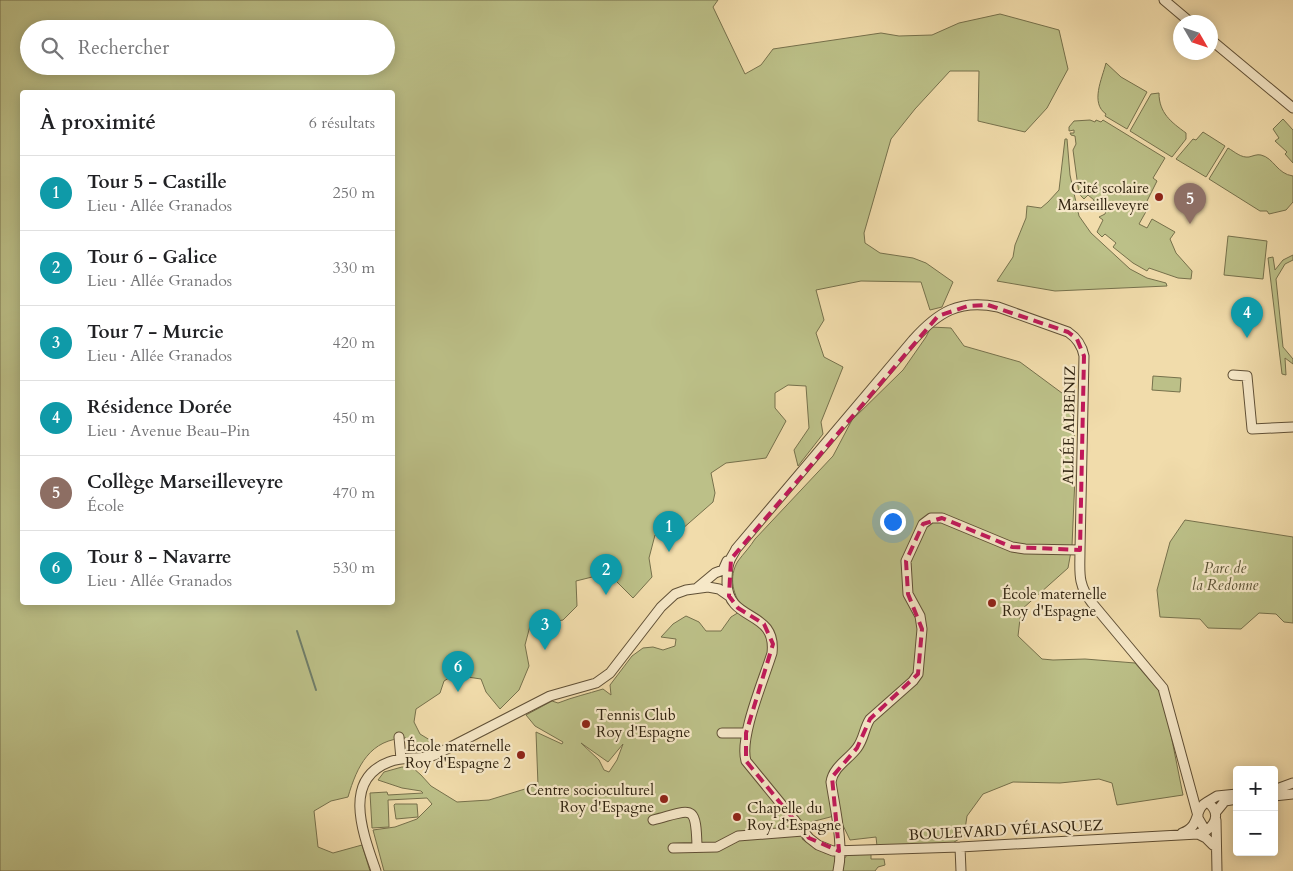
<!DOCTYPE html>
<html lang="fr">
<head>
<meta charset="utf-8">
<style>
	:root { --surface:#fff; --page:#f2f2f2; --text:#202124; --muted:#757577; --line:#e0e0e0; --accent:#db2777 }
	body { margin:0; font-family:Cardo,serif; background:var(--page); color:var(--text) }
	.controls { position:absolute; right:15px; bottom:15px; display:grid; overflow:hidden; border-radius:5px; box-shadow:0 2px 12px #0003 }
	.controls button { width:45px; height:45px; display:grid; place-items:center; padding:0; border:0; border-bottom:1px solid var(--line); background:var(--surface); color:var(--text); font:25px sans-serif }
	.compass { position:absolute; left:1173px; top:15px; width:45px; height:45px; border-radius:50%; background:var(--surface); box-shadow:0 2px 12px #0003; rotate:129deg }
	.you { position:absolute; left:892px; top:521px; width:18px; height:18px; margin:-12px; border:4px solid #fff; border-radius:50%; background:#1a73e8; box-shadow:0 0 0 8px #1a73e833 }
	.badge { display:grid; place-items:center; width:32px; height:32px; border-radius:50%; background:var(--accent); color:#fff; font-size:16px; font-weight:700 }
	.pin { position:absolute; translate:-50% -41px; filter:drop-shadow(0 1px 2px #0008) }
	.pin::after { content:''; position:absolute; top:26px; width:18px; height:15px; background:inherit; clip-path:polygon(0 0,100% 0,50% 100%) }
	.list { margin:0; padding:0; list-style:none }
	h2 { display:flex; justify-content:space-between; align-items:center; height:65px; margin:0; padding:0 20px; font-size:21px }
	h2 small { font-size:16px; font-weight:400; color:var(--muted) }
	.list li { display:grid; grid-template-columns:32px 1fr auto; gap:15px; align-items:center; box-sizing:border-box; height:75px; padding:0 20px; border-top:1px solid var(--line) }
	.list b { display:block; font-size:19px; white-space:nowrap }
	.list p { margin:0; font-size:16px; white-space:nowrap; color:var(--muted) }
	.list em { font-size:16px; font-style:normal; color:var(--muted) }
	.icon { flex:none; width:28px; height:28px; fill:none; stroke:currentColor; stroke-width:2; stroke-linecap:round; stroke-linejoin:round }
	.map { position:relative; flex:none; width:1293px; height:871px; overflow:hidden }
	.search { position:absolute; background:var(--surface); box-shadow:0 2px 12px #0003; left:20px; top:20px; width:375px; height:55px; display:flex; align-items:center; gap:12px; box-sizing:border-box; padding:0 18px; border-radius:28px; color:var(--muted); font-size:19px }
	.panel { position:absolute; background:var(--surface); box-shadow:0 2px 12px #0003; left:20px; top:90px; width:375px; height:515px; border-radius:5px }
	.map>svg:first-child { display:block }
	.green { fill:#bcc088; stroke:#76714c; fill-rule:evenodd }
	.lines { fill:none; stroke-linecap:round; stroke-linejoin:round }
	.stream { stroke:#707e6a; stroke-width:2 }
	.minor-casing { stroke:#605036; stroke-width:11 }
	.minor { stroke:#f6e8c8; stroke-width:9 }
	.marked { fill:none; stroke:#c2185b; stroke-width:4; stroke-dasharray:10 6; stroke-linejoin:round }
	.poi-dot { fill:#8f2418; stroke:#f6e8c8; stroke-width:2 }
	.labels { text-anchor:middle; stroke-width:4.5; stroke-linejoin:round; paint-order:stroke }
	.poi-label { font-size:15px; fill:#2f220f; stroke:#f6e8c8; text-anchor:end }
	.street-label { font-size:15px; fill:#2f220f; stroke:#f6e8c8 }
	.park-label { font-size:15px; font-style:italic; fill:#595133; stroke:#f6e8c8 }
</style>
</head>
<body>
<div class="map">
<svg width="1293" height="871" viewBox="0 0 1293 871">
	<rect width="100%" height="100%" fill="#f1dcab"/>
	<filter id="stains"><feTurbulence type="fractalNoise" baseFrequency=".004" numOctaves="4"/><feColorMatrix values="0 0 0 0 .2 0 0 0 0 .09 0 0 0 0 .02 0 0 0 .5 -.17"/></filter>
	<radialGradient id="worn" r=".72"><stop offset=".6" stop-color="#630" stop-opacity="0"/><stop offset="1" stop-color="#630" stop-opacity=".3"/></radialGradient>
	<path class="green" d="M 0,0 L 718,0 L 713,7 L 745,74 L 761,65 L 773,49 L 881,33 L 899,36 L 932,35 L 959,23 L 1000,14 L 1059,30 L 1068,69 L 1047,108 L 1025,132 L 978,121 L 979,71 L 950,71 L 915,109 L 891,139 L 864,233 L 865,243 L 880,253 L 913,258 L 926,263 L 953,282 L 942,307 L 930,310 L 921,282 L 861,281 L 816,290 L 824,320 L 816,333 L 824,357 L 843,367 L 821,422 L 823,434 L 798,466 L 794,450 L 809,428 L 806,386 L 788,385 L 775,393 L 775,408 L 786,421 L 766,458 L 726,463 L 711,473 L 715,493 L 713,502 L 681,530 L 655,535 L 649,558 L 652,577 L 633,598 L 608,573 L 576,581 L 577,606 L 563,620 L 530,626 L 525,645 L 529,666 L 519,690 L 500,709 L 486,692 L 481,679 L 454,675 L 444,681 L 440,693 L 416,709 L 414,722 L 420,734 L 438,745 L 427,754 L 415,754 L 406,738 C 370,739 357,766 348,797 L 331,801 L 314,811 L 318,847 L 333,853 L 362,845 L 370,871 L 0,871 ZM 29,29 L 386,29 L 386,66 L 29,66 ZM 22,92 L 392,92 L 392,602 L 22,602 Z
		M 1106,63 L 1121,77 L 1147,92 L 1127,129 L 1105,116 L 1106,114 C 1090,103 1102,79 1106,63 Z
		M 1159,93 C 1159,113 1171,122 1186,133 L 1186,139 L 1172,157 L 1130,131 L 1151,94 Z
		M 1283,119 L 1293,130 L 1293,163 L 1285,154 L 1287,152 L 1275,141 L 1279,138 L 1273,129 Z
		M 1090,120 L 1095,122 L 1096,120 L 1101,122 L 1103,120 L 1165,158 L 1153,178 L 1157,181 L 1145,205 L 1148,208 L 1139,224 L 1147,228 L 1152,219 L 1175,232 L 1170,239 L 1176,253 L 1192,271 L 1191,279 L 1178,278 L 1149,268 L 1147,271 L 1133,263 L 1113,247 L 1116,243 L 1105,234 L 1102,237 L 1097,232 L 1103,220 L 1099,217 L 1105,214 L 1106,211 L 1099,206 L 1097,208 L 1092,204 L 1094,200 L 1088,195 L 1084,199 L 1079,194 L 1073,150 L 1076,144 L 1075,136 L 1071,135 L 1070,133 L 1074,133 L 1074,130 L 1069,131 L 1069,127 L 1074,121 Z
		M 1203,132 L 1225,146 L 1206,177 L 1176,159 L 1193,139 L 1196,140 Z
		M 1065,139 L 1067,139 L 1070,175 L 1079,216 L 1091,233 L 1130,269 L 1147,278 L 1166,283 L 1167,286 L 1055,291 L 997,281 L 1013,257 L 1015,245 L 1026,218 L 1027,206 L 1041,208 L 1048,202 L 1059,190 Z
		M 1228,148 C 1235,152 1241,158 1249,157 C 1253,156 1257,154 1261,155 C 1274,158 1277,174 1293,176 L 1293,202 L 1286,210 L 1269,214 L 1267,211 L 1260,211 L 1209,179 Z
		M 1228,236 L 1267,241 L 1263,279 L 1224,275 Z
		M 1293,255 L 1293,260 L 1285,264 L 1276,279 L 1283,347 L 1293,359 L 1293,364 L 1285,358 L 1286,375 L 1282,374 L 1268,258 L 1273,257 L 1275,270 L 1283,260 Z
		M 931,327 L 951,328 L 964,346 L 1020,362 L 1070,399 L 1074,414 L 1075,477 L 1072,546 L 1068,568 L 1021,610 L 1018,636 L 1042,659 L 1053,660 L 1085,659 L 1135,663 L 1159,691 L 1168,720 L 1183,795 L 1117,805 L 1112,783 L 1099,779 L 1060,783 L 1013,782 L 983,794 L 967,816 L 964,836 L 951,844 L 877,846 L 876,837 L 850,840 L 838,815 L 811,822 L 802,839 L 825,853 L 837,856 L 834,871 L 384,871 L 373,830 L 395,827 L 417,819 L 432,804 L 427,798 L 388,800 L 389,827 L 372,828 L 370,793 L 387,792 L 388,795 L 423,793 L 421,791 L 402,788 L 378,780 L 384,772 L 402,767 L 413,768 L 421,775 L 431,786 L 457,802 L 489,800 L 538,785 L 536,732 L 562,744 L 563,742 L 535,726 L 526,715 L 552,701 L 558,703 C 573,697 587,694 603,689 L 611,695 L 610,685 L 632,656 L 643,648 L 653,647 L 663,650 L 675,646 L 676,639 L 661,637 L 673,624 L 686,616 L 699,622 L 706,631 L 721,631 L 731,617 L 744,609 C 733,596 728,577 738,561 C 744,553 750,547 755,539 L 833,456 L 852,420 L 903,370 L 926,337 ZM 581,743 L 608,762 L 623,744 L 617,760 L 609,772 L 604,770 L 599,760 Z
		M 1153,376 L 1181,378 L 1180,392 L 1152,390 Z
		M 1185,520 L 1293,537 L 1293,623 L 1284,622 L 1276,614 L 1259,613 L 1241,629 L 1208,628 L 1200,619 L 1160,617 L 1157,590 L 1170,542 Z
		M 395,804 L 417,804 L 418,817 L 396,819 L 394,805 Z
		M 871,854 L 871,859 L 884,859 L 885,865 L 878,867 L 875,871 L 839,871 L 844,859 L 847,855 Z"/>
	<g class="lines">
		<path class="stream" d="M 297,631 L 316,690"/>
		<defs>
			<path id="minor" d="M 1164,0 L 1190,22
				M 1210,39 L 1293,108
				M 1233,375 L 1247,376 L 1252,429 L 1293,427
				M 697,588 L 715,573 L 723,570 L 727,561
				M 722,733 L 746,733
				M 399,737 L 401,759
				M 1274,790 L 1293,783
				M 1274,796 L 1293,794
				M 1207,802 L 1217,796 L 1237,794
				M 1216,812 L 1225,801 L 1237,799
				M 1198,816 L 1163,688 L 1092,603 C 1077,584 1080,572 1080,550 L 1084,356 C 1082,345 1077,338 1068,332 L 998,307 C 959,299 938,312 913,340 L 736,549 C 734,554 730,558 729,563 C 727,569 727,576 727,583 C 728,623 777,609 772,653 C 764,679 739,737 746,761 L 809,838 L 818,845 L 833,851 L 960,847 L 1198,834 L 1205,830
				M 653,820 C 692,810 696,802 697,847
				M 1216,820 L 1217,871
				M 1182,833 C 1202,826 1193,809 1207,802 C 1219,810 1218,822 1207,830 L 1205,830 L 1198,818
				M 1198,834 L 1206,838 L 1213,845
				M 960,847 L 961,871
				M 673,848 L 717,847 L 738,836 L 803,831
				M 376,871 C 364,836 341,780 389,762 C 404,756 420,760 435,755 L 550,696 L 596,683 L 610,673 L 661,607 L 675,594 L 686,590 L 708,587 L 719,589 L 729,596
				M 838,871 C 844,845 835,809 831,782 C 833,767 849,759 857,748 C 864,739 864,728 870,719 L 913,681 L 918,674 L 922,629 L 920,616 L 908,594 L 906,561 L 923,524 L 931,518 L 942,518 L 1012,547 L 1025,549 L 1080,550"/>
		</defs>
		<use href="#minor" class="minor-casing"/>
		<use href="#minor" class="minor"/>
	</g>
	<path class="marked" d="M 988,305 L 1068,332 L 1077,339 L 1084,356 L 1080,550 L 1012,547 L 942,518 L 923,524 L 906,561 L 908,594 L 922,629 L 918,674 L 870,719 L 857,748 L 832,777 L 839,851 L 809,838 L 746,761 L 746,733 L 773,644 L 764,624 L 738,608 L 729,596 L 731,559 L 938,316 L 968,306 Z"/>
	<g class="poi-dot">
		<circle cx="1159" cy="197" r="5"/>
		<circle cx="992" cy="603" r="5"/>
		<circle cx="586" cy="724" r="5"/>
		<circle cx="521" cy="755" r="5"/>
		<circle cx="664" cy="799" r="5"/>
		<circle cx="737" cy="817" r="5"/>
	</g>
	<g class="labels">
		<g class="poi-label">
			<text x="1149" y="193">Cité scolaire<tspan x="1149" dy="17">Marseilleveyre</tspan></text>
			<text x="1002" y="599" text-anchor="start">École maternelle<tspan x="1002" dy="17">Roy d'Espagne</tspan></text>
			<text x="596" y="720" text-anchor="start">Tennis Club<tspan x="596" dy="17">Roy d'Espagne</tspan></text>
			<text x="511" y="751">École maternelle<tspan x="511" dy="17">Roy d'Espagne 2</tspan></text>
			<text x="654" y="795">Centre socioculturel<tspan x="654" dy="17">Roy d'Espagne</tspan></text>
			<text x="747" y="813" text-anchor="start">Chapelle du<tspan x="747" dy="17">Roy d’Espagne</tspan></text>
		</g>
		<g class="street-label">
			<text transform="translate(1069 425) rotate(-89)" y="5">ALLÉE ALBENIZ</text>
			<text transform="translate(1006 830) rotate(-3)" y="5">BOULEVARD VÉLASQUEZ</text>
		</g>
		<g class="park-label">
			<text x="1225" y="573">Parc de<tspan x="1225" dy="17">la Redonne</tspan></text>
		</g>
	</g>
	<rect width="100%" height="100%" filter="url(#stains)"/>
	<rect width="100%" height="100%" fill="url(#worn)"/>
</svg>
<div class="controls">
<button>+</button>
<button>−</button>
</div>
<svg class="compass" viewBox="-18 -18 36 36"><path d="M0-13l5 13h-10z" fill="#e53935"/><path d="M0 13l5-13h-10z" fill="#757577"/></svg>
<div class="you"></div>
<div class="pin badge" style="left:669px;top:552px;background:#0f9aa8">1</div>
<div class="pin badge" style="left:606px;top:595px;background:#0f9aa8">2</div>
<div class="pin badge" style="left:545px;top:650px;background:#0f9aa8">3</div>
<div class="pin badge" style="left:1247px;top:338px;background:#0f9aa8">4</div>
<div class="pin badge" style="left:1190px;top:224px;background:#8d6e63">5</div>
<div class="pin badge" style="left:458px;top:692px;background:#0f9aa8">6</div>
<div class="search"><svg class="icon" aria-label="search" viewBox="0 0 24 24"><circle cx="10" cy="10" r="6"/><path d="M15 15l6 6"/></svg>Rechercher</div>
<section class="panel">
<h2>À proximité<small>6 résultats</small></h2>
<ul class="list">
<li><span class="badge" style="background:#0f9aa8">1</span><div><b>Tour 5 - Castille</b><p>Lieu · Allée Granados</p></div><em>250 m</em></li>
<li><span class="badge" style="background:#0f9aa8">2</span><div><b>Tour 6 - Galice</b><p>Lieu · Allée Granados</p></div><em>330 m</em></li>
<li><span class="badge" style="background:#0f9aa8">3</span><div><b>Tour 7 - Murcie</b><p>Lieu · Allée Granados</p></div><em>420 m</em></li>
<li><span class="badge" style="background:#0f9aa8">4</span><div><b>Résidence Dorée</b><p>Lieu · Avenue Beau-Pin</p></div><em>450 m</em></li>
<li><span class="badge" style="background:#8d6e63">5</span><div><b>Collège Marseilleveyre</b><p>École</p></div><em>470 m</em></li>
<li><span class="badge" style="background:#0f9aa8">6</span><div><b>Tour 8 - Navarre</b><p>Lieu · Allée Granados</p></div><em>530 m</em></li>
</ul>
</section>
</div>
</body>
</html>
